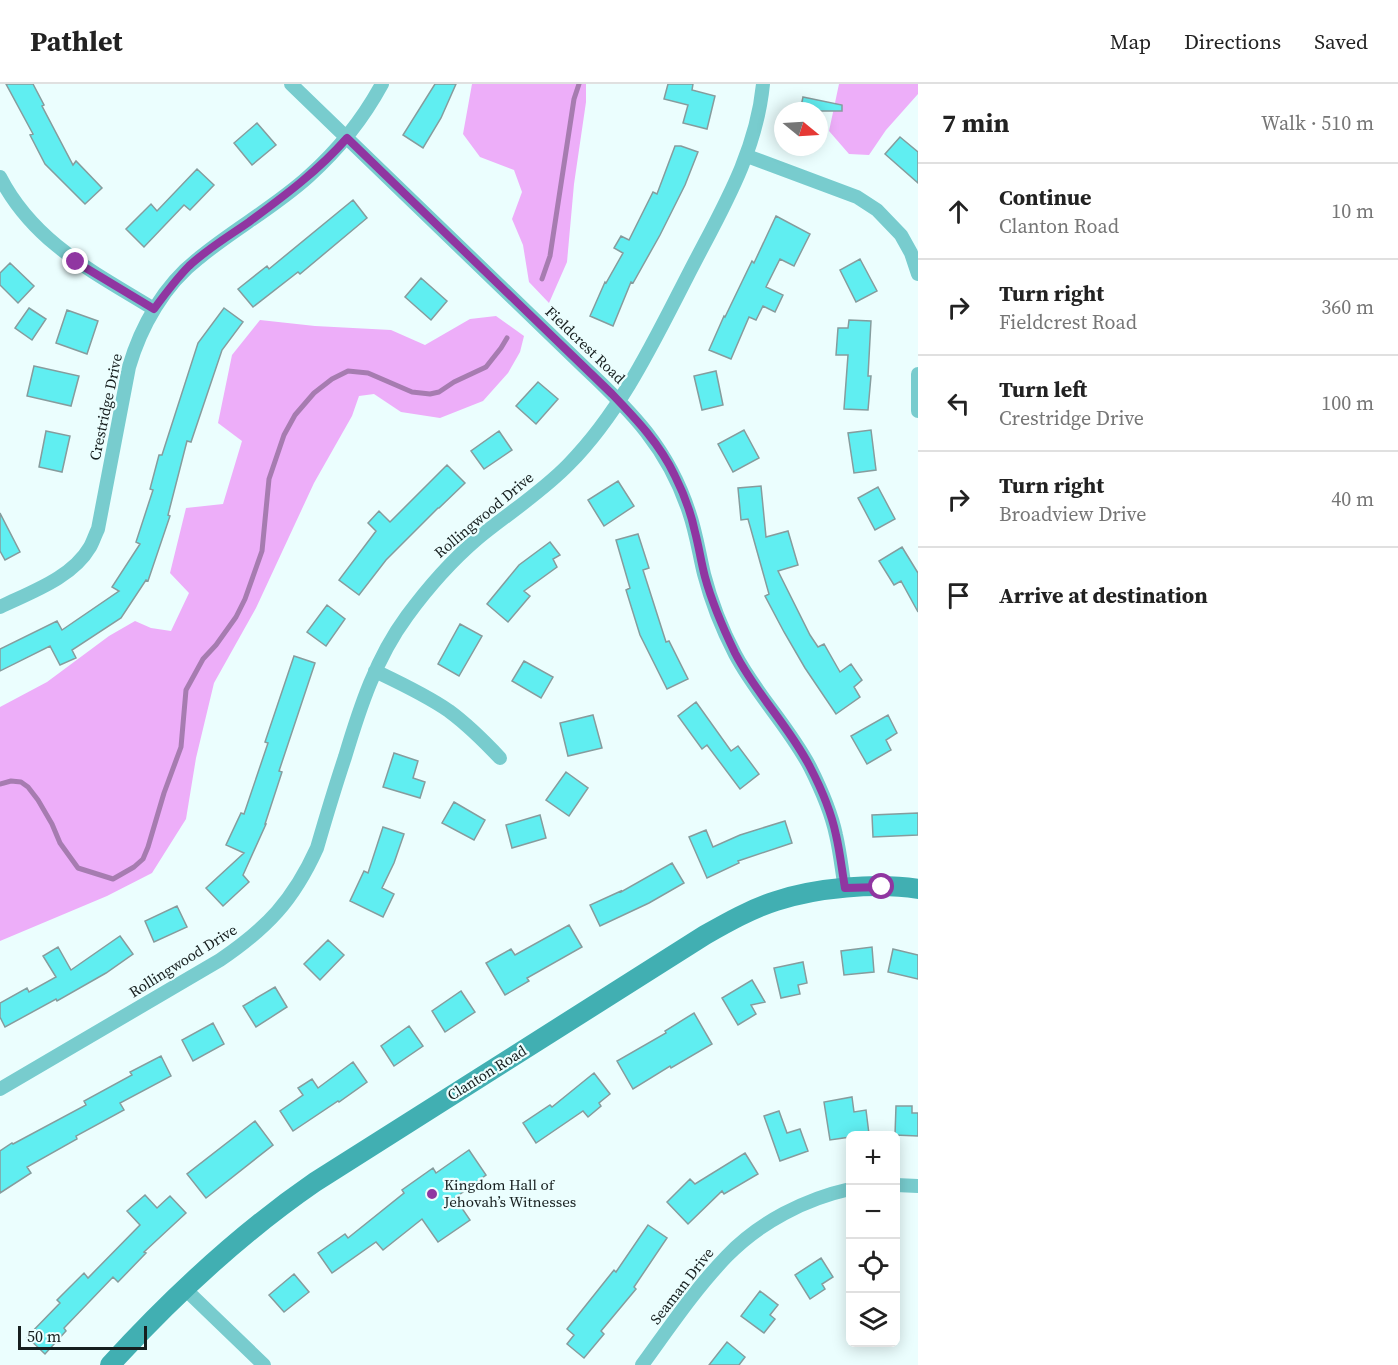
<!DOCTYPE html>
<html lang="en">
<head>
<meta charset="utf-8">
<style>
	:root { --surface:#fff; --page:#f2f2f2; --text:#222; --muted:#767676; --line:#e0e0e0 }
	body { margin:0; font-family:"Source Serif 4",serif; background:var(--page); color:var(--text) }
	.controls { position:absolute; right:18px; bottom:18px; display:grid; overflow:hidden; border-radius:9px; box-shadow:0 3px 15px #0003 }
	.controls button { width:54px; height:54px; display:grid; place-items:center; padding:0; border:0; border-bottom:2px solid var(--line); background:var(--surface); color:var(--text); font:30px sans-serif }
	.compass { position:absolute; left:774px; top:18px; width:54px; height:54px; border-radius:50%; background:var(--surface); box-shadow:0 3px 15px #0003; rotate:108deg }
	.scale { position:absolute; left:18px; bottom:15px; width:129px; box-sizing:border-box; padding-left:6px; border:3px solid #161e1e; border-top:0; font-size:16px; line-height:21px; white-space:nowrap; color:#161e1e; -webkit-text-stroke:4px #ebfefe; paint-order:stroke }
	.stop { position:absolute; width:18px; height:18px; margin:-14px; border:4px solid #9036a1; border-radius:50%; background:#fff }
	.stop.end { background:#9036a1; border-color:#fff; box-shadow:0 2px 6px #0008 }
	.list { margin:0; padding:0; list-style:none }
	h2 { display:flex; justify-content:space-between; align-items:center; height:78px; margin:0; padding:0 24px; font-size:26px }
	h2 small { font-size:20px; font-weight:400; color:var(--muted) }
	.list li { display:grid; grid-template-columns:39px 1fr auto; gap:18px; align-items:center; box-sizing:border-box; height:96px; padding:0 24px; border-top:2px solid var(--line) }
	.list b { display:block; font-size:22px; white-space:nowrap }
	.list p { margin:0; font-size:20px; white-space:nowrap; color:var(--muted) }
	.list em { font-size:20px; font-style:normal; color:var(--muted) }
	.icon { flex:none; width:33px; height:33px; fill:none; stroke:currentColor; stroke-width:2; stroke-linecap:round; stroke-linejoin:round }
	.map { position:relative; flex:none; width:918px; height:1281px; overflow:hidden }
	header { display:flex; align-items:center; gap:36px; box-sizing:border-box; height:84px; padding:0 30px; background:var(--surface); border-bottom:2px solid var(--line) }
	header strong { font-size:28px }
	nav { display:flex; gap:33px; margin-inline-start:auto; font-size:21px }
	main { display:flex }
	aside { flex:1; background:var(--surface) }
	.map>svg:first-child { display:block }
	.forest { fill:#edaef9 }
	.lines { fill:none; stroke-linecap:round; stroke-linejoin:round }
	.stream { stroke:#a67cb0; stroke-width:5 }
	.building { fill:#60eef1; stroke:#869c9d; stroke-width:1.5 }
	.minor { stroke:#78ccce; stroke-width:14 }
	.secondary { stroke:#41afb2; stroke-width:20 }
	.route { stroke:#9036a1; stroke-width:8 }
	.poi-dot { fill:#9036a1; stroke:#ebfefe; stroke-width:2 }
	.labels { text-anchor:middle; stroke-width:4.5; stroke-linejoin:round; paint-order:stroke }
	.street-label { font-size:15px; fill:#161e1e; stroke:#ebfefe }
	.poi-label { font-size:15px; fill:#161e1e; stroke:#ebfefe; text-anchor:start }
</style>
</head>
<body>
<header>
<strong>Pathlet</strong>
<nav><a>Map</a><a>Directions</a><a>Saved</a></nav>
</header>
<main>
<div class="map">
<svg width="918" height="1281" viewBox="0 0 918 1281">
	<rect width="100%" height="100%" fill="#ebfefe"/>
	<path class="forest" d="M 472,0 L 586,0 L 586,18 L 574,100 L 567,178 L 549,219 L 529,198 L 523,161 L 512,135 L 522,108 L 514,86 L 480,73 L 463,50 Z
		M 839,0 L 918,0 L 918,10 L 886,46 L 869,71 L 849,70 L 829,47 Z
		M 496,232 L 524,252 L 520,268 L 508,289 L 483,317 L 440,334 L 401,328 L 374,310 L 359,312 L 352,332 L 314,399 L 256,524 L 214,599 L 196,674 L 186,735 L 152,789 L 107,812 L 0,857 L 0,623 L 47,598 L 109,552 L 135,537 L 151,544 L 171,547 L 189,509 L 170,489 L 186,424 L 223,420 L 242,357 L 218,339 L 232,271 L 260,236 L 315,242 L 391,246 L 425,261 L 470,235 Z"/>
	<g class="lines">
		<path class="stream" d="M 542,195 L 550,172 L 574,15 L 579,0
			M 0,700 L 11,697 L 21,698 L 28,703 L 38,716 L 52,740 L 60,759 L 78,784 L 113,795 L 134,783 L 143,775 L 148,763 L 164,709 L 181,663 L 186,606 L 203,575 L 216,561 L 236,533 L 245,515 L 262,467 L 269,395 L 284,351 L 295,331 L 314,309 L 332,295 L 348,287 L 368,289 L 412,308 L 430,310 L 439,308 L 454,298 L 486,283 L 501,264 L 507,254"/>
	</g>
	<path class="building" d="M 6,0 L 33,0 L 44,21 L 42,22 L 73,81 L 76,77 L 102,104 L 85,120 L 45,80 L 30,51 L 33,50 Z
		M 435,0 L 456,0 L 441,34 L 423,64 L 403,51 Z
		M 668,0 L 693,0 L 692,6 L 715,12 L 707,45 L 683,39 L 688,21 L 664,15 Z
		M 803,13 L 842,21 L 842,27 L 800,27 Z
		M 257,39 L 276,61 L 252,81 L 234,59 Z
		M 900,53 L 918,68 L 918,99 L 885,70 Z
		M 675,62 L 681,62 L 698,68 L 685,101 L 660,151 L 633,199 L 631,198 L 613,242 L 590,232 L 605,198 L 606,199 L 623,169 L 614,164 L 621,152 L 629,156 L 653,108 L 657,110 Z
		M 197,85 L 214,101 L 190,126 L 184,121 L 144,163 L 126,145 L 151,120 L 157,127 Z
		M 353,116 L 367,134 L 300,190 L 298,188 L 253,223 L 238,205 L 267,182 L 269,185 Z
		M 776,132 L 810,150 L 794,182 L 780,175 L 766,203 L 783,211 L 775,228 L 763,222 L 756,236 L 749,233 L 731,275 L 709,266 L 724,232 L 725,233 L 752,177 L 754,179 Z
		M 860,175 L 877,207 L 856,218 L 840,186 Z
		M 10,179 L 34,202 L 18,219 L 0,201 L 0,189 Z
		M 421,194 L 447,217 L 431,236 L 405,213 Z
		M 29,224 L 46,235 L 32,256 L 15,244 Z
		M 224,224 L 243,238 L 222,266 L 191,358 L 187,357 L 168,431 L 170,432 L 148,497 L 146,496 L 121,534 L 72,566 L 76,574 L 60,581 L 50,562 L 0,587 L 0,565 L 57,537 L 62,546 L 119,507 L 112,503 L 140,460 L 136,458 L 153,406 L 150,405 L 159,371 L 162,371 L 198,259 Z
		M 67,226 L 98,237 L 87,270 L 56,259 Z
		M 849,236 L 871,237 L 868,292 L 871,292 L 868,326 L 844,325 L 848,271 L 836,271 L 838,244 L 848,244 Z
		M 34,282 L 79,292 L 71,322 L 27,312 Z
		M 716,287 L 723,321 L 702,326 L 694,292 Z
		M 538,298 L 558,315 L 536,340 L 516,322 Z
		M 744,346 L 759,374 L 733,388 L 718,360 Z
		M 871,346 L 876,386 L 854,389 L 848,349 Z
		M 46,347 L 70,352 L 62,388 L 39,383 Z
		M 499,347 L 512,366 L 484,385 L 471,367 Z
		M 447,381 L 465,399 L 439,424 L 438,424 L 386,476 L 359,511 L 339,496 L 376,447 L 368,439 L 379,427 L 390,438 Z
		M 618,397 L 634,422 L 604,442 L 588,416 Z
		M 761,402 L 766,453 L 788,447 L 798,481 L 778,487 L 810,551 L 818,563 L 824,560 L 840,588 L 851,580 L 862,596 L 854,603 L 860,613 L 836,630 L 805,584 L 784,548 L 765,512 L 769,510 L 748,435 L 741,436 L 738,404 Z
		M 878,403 L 895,435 L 875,446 L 858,414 Z
		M 0,429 L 20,468 L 5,476 L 0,467 Z
		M 638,450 L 649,484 L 643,486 L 666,558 L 669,557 L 688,595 L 667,605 L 640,551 L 626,506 L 630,504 L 616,456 Z
		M 550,458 L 560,471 L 553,475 L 557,483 L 524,507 L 530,512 L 508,538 L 487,520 L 519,481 Z
		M 902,463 L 918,489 L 918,528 L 901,497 L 894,501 L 879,477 Z
		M 327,521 L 345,535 L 326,562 L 307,548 Z
		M 460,540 L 482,552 L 459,592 L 438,580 Z
		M 294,572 L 315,579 L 279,687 L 282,688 L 265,740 L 266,740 L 243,791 L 249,798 L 223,822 L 206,804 L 244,769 L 226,761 L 241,729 L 244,730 L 268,659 L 265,658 Z
		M 524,577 L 553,593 L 541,614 L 512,597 Z
		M 696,618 L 731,667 L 738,662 L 759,690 L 740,705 L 707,661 L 702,665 L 678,632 Z
		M 593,631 L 602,664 L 568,672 L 560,639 Z
		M 888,631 L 897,649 L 886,656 L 891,666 L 867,680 L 851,652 Z
		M 394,669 L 418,677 L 413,694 L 425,698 L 420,714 L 383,703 Z
		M 566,688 L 588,704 L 569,732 L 546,716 Z
		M 454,718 L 485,736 L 474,756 L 442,739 Z
		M 918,729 L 918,751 L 873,753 L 872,731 Z
		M 540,731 L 546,754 L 512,764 L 506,741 Z
		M 785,737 L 792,759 L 738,777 L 739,779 L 707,794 L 689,753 L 706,746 L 713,763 L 740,751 Z
		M 383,743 L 404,750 L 394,779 L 382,804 L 394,810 L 383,833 L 350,817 L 364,787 L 368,789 Z
		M 672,779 L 684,799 L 649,819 L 600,842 L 590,821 L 621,807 L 621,808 Z
		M 177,822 L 187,843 L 154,858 L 145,837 Z
		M 569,841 L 582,863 L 527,894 L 529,897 L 505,911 L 486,879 L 511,865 L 515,871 Z
		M 120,852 L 133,870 L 106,889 L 57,917 L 56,915 L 5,943 L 0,933 L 0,919 L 27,904 L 29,908 L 56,893 L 43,872 L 58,863 L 71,886 Z
		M 328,856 L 344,871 L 320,896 L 304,880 Z
		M 872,863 L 874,888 L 844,891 L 841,867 Z
		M 893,865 L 918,871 L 918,895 L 888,888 Z
		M 803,878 L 807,899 L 798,901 L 800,910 L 781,914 L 774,884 Z
		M 752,896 L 765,918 L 751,921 L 756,930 L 738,941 L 722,914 Z
		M 275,903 L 287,923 L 256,943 L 243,922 Z
		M 461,907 L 475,928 L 445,948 L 432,927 Z
		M 694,929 L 712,960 L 671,984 L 670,982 L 633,1005 L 617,977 L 666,949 L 665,947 Z
		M 213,939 L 224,960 L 193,977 L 182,956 Z
		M 409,942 L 423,962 L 394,982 L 381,962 Z
		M 161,972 L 171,992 L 120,1019 L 124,1026 L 76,1052 L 77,1055 L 27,1083 L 31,1089 L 0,1109 L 0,1067 L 12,1059 L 13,1060 L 86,1021 L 84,1017 L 132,991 L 130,988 Z
		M 353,978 L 367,998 L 339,1018 L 338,1017 L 293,1047 L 280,1027 L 303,1011 L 298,1004 L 312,995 L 318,1004 Z
		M 594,989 L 610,1010 L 599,1019 L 601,1022 L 588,1033 L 583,1027 L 536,1059 L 523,1039 L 550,1021 L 552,1023 Z
		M 852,1013 L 854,1028 L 866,1026 L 869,1050 L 850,1052 L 850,1053 L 830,1056 L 824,1018 Z
		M 896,1022 L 912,1022 L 912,1029 L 918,1029 L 918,1052 L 895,1051 Z
		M 779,1027 L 787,1049 L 800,1045 L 808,1067 L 780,1077 L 764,1032 Z
		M 255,1037 L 273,1061 L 206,1114 L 187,1090 Z
		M 469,1066 L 486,1091 L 455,1114 L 470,1136 L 438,1158 L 422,1135 L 383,1166 L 376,1158 L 332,1189 L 318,1169 L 345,1150 L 348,1154 L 404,1109 L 402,1106 L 433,1084 L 436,1089 Z
		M 745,1069 L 758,1090 L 724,1110 L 722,1107 L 688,1140 L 667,1118 L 690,1095 L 695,1100 Z
		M 145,1111 L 157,1124 L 170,1112 L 186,1129 L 144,1168 L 146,1169 L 118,1198 L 113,1193 L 64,1244 L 66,1247 L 45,1270 L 27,1253 L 60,1219 L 57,1216 L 84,1189 L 88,1194 L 140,1141 L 127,1127 Z
		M 648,1141 L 667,1154 L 634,1203 L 636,1205 L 601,1247 L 604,1250 L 584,1274 L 567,1260 L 574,1251 L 567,1245 L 614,1186 L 616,1188 Z
		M 821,1174 L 833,1193 L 822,1200 L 825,1205 L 810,1215 L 795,1191 Z
		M 294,1190 L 309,1208 L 284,1228 L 269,1211 Z
		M 760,1207 L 778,1221 L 770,1231 L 775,1235 L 764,1249 L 741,1232 Z
		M 727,1258 L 745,1273 L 739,1281 L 709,1281 Z"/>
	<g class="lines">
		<path class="minor" d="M 291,0 L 584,283 C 632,328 668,364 689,428 C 696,448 699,469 704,490 C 711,517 722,545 735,570 C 756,610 789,643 810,683 C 821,705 831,727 836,751 C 840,768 842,787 845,805
			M 747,72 L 857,113 L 877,126 L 901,151 L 911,169 L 918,190
			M 0,93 C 34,159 94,188 154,225
			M 918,290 L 918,327
			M 0,523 C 31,508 72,494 90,463 C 93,458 95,451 98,445 L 129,283 C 141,242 164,201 199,174 C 234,145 275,123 309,92 C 338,66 363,35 382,0
			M 375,587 C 400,599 426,611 449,627 C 468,641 484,657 500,674
			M 0,1005 L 220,876 C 267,844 293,817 317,764 C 326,733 335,703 345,673 C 360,623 376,574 407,532 C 429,502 449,479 477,455 C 507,430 541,409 569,380 C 621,327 653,259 687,193 C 719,130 756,72 763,0
			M 896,1101 L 918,1102
			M 184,1204 L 264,1281
			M 642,1281 C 669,1244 695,1205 727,1172 C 760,1138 805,1115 850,1105"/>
		<path class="secondary" d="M 110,1281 C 173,1212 238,1151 315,1098 L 705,851 C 728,838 751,825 776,817 C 815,804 877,798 918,805"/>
	</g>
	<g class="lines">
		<path class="route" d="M 76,178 L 154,225 C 165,210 176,195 189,182 C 207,165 229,152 249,138 C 284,112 318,87 347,54 L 612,310 C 636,335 660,360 675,392 C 684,410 691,429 695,448 C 699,463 701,478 705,493 C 712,519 723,544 735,569 C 756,610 789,642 810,683 C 821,704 831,727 836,751 C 840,768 842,787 845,804 L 882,803"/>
	</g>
	<circle class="poi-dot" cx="432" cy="1110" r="6"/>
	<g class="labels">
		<g class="street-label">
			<text transform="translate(585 261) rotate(44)" y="5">Fieldcrest Road</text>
			<text transform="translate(106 323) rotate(-78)" y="5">Crestridge Drive</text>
			<text transform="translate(484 431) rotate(-40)" y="5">Rollingwood Drive</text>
			<text transform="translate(183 877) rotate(-32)" y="5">Rollingwood Drive</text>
			<text transform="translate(487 989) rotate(-32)" y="5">Clanton Road</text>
			<text transform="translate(682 1202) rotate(-52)" y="5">Seaman Drive</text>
		</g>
		<g class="poi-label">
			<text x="444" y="1106">Kingdom Hall of<tspan x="444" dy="17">Jehovah’s Witnesses</tspan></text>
		</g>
	</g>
</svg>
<div class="controls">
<button>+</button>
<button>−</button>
<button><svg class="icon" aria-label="locate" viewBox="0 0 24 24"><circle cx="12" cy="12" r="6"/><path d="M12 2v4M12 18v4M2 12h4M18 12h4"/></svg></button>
<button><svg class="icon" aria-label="layers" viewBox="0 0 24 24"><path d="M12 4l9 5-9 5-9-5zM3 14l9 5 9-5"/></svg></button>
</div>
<svg class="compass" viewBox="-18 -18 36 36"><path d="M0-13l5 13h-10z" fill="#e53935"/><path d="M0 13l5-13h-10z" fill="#767676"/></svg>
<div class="scale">50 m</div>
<div class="stop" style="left:882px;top:803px"></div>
<div class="stop end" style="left:76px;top:178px"></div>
</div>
<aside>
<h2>7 min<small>Walk · 510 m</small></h2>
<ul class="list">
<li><svg class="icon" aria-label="ahead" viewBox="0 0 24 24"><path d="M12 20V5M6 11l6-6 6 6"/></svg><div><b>Continue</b><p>Clanton Road</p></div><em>10 m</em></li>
<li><svg class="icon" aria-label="right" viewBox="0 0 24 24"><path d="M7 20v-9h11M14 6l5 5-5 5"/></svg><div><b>Turn right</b><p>Fieldcrest Road</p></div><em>360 m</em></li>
<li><svg class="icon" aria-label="left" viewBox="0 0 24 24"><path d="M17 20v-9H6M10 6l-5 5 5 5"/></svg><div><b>Turn left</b><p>Crestridge Drive</p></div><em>100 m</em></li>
<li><svg class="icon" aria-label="right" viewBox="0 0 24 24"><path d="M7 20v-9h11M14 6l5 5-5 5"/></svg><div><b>Turn right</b><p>Broadview Drive</p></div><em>40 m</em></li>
<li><svg class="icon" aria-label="arrive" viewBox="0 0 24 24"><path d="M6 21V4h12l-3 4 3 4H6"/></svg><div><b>Arrive at destination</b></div></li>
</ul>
</aside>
</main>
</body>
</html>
